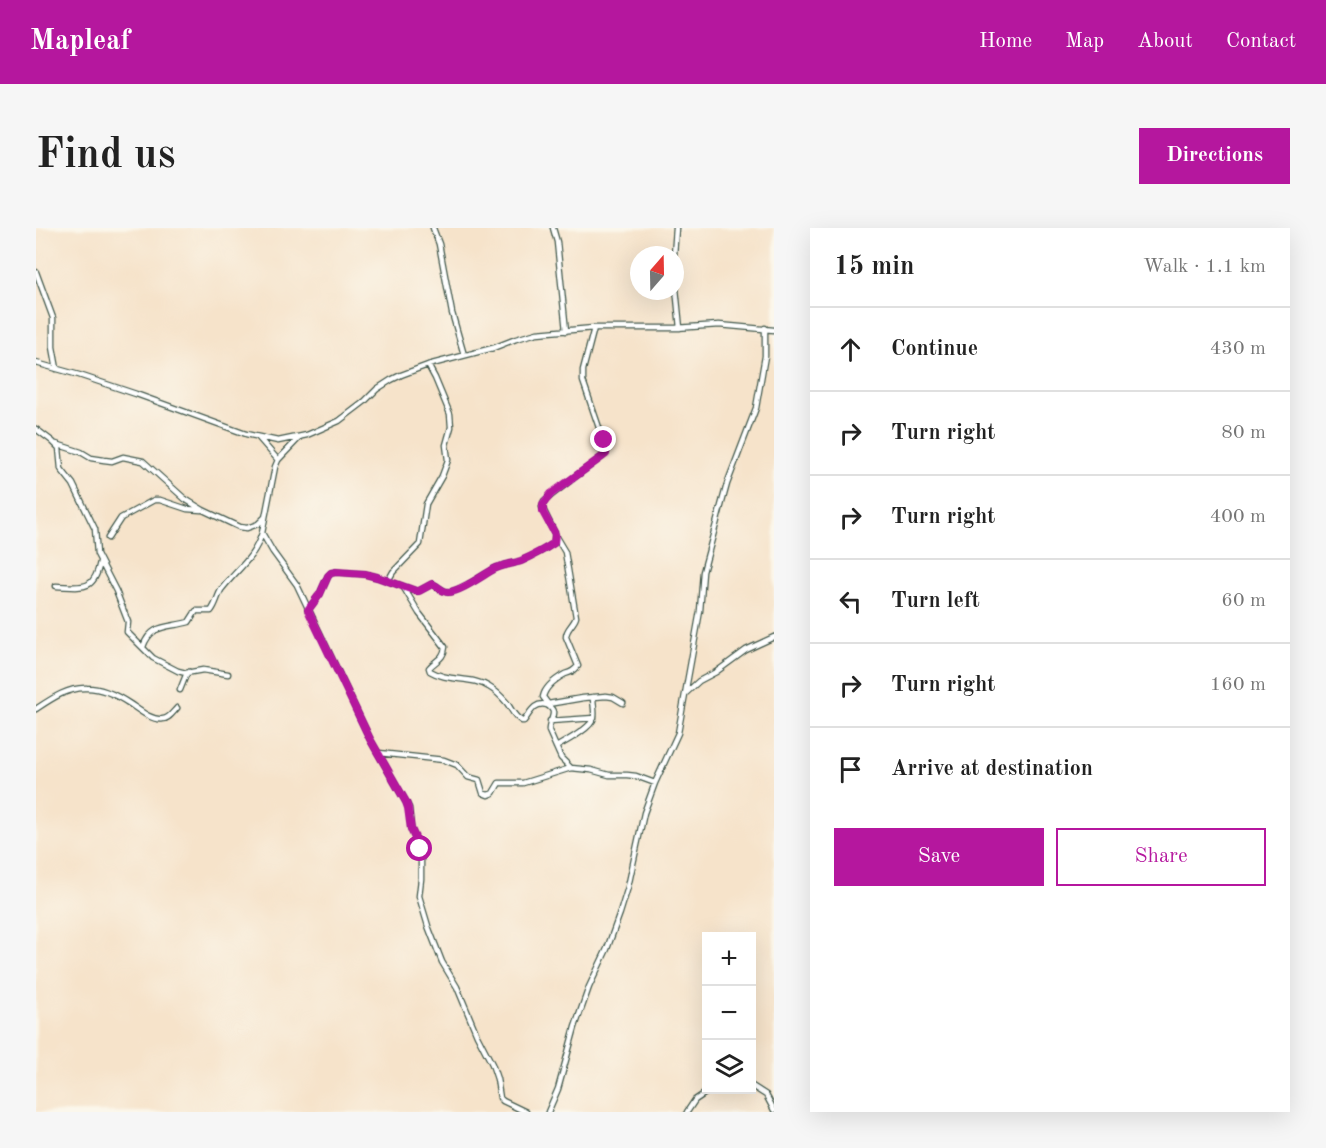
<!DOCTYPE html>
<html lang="en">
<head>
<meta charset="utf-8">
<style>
	:root { --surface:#fff; --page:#f6f6f6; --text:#222; --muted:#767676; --line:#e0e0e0; --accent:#b5179e }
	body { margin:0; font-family:"Old Standard TT",serif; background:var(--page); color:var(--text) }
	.controls { position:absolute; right:18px; bottom:18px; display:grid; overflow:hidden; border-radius:0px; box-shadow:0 6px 24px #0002 }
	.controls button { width:54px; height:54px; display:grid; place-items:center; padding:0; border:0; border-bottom:2px solid var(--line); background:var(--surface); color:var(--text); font:30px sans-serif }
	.compass { position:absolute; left:594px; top:18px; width:54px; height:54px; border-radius:50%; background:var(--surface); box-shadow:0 6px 24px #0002; rotate:20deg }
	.stop { position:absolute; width:18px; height:18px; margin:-14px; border:4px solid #b5179e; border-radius:50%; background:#fff }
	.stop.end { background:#b5179e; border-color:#fff; box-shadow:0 2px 6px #0008 }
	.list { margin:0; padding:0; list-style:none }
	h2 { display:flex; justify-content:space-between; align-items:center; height:78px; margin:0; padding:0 24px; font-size:26px }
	h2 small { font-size:20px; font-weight:400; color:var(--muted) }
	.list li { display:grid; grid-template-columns:39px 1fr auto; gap:18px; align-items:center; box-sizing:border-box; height:84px; padding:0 24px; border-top:2px solid var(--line) }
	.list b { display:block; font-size:22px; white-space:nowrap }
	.list em { font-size:20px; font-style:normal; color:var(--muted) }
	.actions { display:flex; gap:12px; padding:18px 24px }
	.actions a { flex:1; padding:14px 0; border:2px solid var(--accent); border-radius:0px; text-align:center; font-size:21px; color:var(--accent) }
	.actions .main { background:var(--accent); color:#fff }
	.icon { flex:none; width:33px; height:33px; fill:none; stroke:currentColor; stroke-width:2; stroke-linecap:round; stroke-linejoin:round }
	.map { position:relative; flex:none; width:738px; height:884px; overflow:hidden; border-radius:0px }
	header { display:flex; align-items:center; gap:36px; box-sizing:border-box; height:84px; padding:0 30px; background:var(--accent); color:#fff }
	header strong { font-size:28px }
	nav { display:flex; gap:33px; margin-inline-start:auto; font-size:21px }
	.intro { display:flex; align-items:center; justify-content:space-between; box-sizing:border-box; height:144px; padding:0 36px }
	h1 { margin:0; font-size:42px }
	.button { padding:15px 27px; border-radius:0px; background:var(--accent); color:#fff; font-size:21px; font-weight:700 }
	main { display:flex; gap:36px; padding:0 36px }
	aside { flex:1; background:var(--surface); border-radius:0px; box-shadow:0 6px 24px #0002 }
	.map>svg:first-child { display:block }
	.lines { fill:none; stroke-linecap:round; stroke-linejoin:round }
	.street-casing { stroke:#3f564a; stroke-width:7 }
	.street { stroke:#fff; stroke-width:4.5 }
	.route { stroke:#b5179e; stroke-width:8 }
</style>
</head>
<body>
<header>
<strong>Mapleaf</strong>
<nav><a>Home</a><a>Map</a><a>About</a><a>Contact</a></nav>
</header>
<div class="intro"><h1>Find us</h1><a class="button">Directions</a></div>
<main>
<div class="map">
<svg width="738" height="884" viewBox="0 0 738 884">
	<rect width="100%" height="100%" fill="#fbf7ec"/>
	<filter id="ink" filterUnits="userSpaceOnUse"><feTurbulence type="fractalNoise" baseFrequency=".0167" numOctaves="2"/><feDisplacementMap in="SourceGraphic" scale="12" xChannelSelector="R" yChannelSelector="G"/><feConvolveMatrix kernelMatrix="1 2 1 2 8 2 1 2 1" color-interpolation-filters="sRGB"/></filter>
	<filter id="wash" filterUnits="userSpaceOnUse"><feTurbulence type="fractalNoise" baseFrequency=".008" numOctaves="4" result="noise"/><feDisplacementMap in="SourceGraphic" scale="24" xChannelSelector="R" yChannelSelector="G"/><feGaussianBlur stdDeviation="1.35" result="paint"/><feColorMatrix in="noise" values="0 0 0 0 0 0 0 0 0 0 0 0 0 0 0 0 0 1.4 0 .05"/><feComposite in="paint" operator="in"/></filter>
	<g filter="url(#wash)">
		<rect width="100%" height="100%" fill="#f6e3ca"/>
	</g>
	<g filter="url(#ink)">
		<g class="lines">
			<defs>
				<path id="street" d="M 397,0 L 403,16 L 416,85 L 428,127
					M 517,0 L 521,14 L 530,103
					M 638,27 L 640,0
					M 0,44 L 17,90 L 17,119 L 21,141
					M 639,50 L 644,100
					M 0,135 L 43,147 L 100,166 L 210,206 L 242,213 L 271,207 L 303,193 L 328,174 L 341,161 L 355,152 L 365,147 L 392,137 L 457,120 L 480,111 L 501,105 L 558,100 L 640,100 L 683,97 L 738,102
					M 0,201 L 16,213 L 23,220 L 25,241 L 37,256 L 59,301 L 61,326 L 80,363 L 92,394 L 91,404 L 117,430 L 142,443 L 150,445 L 167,442 L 192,446
					M 222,209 L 242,232
					M 264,209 L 242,232 L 239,239 L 226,305 L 237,324 L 261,357 L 334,511 L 370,574 L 373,580 L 375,601 L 385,624 L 385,651 L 383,668 L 392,698 L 406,734 L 421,759 L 441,807 L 456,836 L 461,851 L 464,870 L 467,873 L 490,884
					M 20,216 L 45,224 L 55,230 L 68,232 L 76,233 L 87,229 L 107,233 L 149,271 L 167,282 L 203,299 L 211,300 L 222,296 L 228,290
					M 72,310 L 85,290 L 118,272 L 124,272 L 151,281 L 165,282
					M 352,353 L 357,344 L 384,316 L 390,276 L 406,248 L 412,232 L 410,217 L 415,199 L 414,186 L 399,150 L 392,137
					M 20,358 C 46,359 58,364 64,334
					M 368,360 L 383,385 L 409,419 C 408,431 400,432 393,440 L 394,443 C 412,454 436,448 453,459 C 460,463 466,469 471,475 C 476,482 478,489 486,493 L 488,493 C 494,485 499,473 511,477 C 514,479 517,481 517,484 C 518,489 512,497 513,503 L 525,530 L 535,540
					M 272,382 L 284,366 L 292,348 L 295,345 L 300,344 L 329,346 L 341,349 L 380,363 L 383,363 L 396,356 C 401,357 406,364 412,364 C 424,364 447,347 458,341 C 466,337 476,336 485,333 C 497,328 508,322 518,315 L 519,306 L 506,279 L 508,273 L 544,245 L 566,229 L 571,223 L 547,153 L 547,142 L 558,100
					M 107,419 C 115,395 133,400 153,394 L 160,383 L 175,383 C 180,377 181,369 185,362 C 201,341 218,331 226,305
					M 144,462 L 150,447 L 153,444
					M 650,465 L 663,453 L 680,444 L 710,422 L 738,409
					M 512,476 L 547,470 L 570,468 L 577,469 L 587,475
					M 513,477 L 507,469 C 509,459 520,451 529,446 C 535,444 538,443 542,438 L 530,409 C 530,400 538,397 540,389 L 529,324 L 520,309
					M 0,481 C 15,471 32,459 51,460 C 65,460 82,468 94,476 C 103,482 116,493 127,491 C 133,491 137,484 141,480
					M 514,493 L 558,490
					M 520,519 C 529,514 556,500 558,489 C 559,483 557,476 557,469
					M 343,525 L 408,532 L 421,537 L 432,549 L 443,552 L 447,565 L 452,567 L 457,565 L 463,555 L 487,555 L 535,540 L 555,542 L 573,547 L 591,547 L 600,548 L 619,555
					M 716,858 L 730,867 L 738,882
					M 512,884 L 522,861 L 539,799 L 553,759 L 571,721 L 584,685 L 592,659 L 608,585 L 619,555 L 642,505 L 664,383 L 667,344 L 691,256 L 720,180 L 729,128 L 729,100
					M 651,884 L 659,872 L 674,862"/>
			</defs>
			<use href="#street" class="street-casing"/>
			<use href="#street" class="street"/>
		</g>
	</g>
	<g class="lines" filter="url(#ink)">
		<path class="route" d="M 384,621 L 375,601 L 372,580 L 370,574 L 334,511 L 272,382 L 284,366 L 292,348 L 295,345 L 300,344 L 329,346 L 341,349 L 380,363 L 383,363 L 396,356 C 401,357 406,364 412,364 C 424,364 447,347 458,341 C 466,337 476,336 485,333 C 496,328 508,322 518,315 L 519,306 L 507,284 L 507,276 L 515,266 L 570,226 L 570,220 L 568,212"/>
	</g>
</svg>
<div class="controls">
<button>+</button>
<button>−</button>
<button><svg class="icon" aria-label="layers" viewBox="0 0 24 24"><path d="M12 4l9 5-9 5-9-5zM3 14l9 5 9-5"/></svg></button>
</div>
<svg class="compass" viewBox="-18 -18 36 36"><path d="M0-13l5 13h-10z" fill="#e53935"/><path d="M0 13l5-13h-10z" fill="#767676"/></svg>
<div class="stop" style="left:384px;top:621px"></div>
<div class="stop end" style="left:568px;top:212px"></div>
</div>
<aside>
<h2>15 min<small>Walk · 1.1 km</small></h2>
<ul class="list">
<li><svg class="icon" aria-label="ahead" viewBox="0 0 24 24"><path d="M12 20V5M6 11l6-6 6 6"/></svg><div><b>Continue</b></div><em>430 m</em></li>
<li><svg class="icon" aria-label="right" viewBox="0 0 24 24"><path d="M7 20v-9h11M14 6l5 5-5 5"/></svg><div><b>Turn right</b></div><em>80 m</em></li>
<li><svg class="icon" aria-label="right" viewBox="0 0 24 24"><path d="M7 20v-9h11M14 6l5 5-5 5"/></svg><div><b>Turn right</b></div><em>400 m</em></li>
<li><svg class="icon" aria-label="left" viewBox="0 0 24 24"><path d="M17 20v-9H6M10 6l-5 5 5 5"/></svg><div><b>Turn left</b></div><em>60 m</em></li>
<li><svg class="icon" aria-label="right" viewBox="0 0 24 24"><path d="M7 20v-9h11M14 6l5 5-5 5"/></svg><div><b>Turn right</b></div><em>160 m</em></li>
<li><svg class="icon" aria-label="arrive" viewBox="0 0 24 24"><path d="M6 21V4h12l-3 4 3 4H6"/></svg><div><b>Arrive at destination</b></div></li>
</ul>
<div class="actions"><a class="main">Save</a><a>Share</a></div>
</aside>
</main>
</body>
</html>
